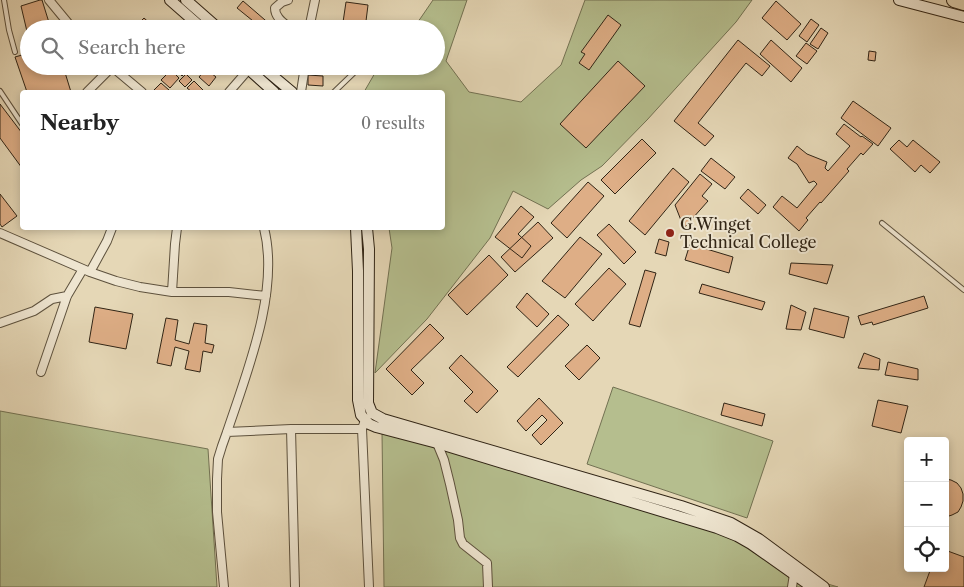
<!DOCTYPE html>
<html lang="en">
<head>
<meta charset="utf-8">
<style>
	:root { --surface:#fff; --page:#f2f2f2; --text:#222; --muted:#767676; --line:#e0e0e0 }
	body { margin:0; font-family:"Libre Caslon Text",serif; background:var(--page); color:var(--text) }
	.controls { position:absolute; right:15px; bottom:15px; display:grid; overflow:hidden; border-radius:5px; box-shadow:0 2px 8px #0003 }
	.controls button { width:45px; height:45px; display:grid; place-items:center; padding:0; border:0; border-bottom:1px solid var(--line); background:var(--surface); color:var(--text); font:25px sans-serif }
	.list { margin:0; padding:0; list-style:none }
	h2 { display:flex; justify-content:space-between; align-items:center; height:65px; margin:0; padding:0 20px; font-size:21px }
	h2 small { font-size:16px; font-weight:400; color:var(--muted) }
	.icon { flex:none; width:28px; height:28px; fill:none; stroke:currentColor; stroke-width:2; stroke-linecap:round; stroke-linejoin:round }
	.map { position:relative; flex:none; width:964px; height:587px; overflow:hidden }
	.search { position:absolute; background:var(--surface); box-shadow:0 2px 8px #0003; left:20px; top:20px; width:425px; height:55px; display:flex; align-items:center; gap:12px; box-sizing:border-box; padding:0 18px; border-radius:28px; color:var(--muted); font-size:19px }
	.panel { position:absolute; background:var(--surface); box-shadow:0 2px 8px #0003; left:20px; top:90px; width:425px; height:140px; border-radius:5px }
	.map>svg:first-child { display:block }
	.green { fill:#b5be8e; stroke:#727152 }
	.building { fill:#deae86; stroke:#302415 }
	.lines { fill:none; stroke-linecap:round; stroke-linejoin:round }
	.lane-casing { stroke:#5d513d; stroke-width:6 }
	.street-casing { stroke:#5d513d; stroke-width:10 }
	.secondary-casing { stroke:#302415; stroke-width:12 }
	.highway-casing { stroke:#302415; stroke-width:16 }
	.lane { stroke:#eee5d0; stroke-width:4 }
	.street { stroke:#eee5d0; stroke-width:8 }
	.secondary { stroke:#eee5d0; stroke-width:10 }
	.highway { stroke:#e5d7b6; stroke-width:14 }
	.poi-dot { fill:#8f2418; stroke:#eee5d0; stroke-width:2 }
	.labels { text-anchor:middle; stroke-width:4; stroke-linejoin:round; paint-order:stroke }
	.poi-label { font-size:16px; fill:#302415; stroke:#eee5d0; text-anchor:start }
</style>
</head>
<body>
<div class="map">
<svg width="964" height="587" viewBox="0 0 964 587">
	<rect width="100%" height="100%" fill="#e5d7b6"/>
	<filter id="stains"><feTurbulence type="fractalNoise" baseFrequency=".004" numOctaves="4"/><feColorMatrix values="0 0 0 0 .2 0 0 0 0 .09 0 0 0 0 .02 0 0 0 .5 -.17"/></filter>
	<radialGradient id="worn" r=".72"><stop offset=".6" stop-color="#630" stop-opacity="0"/><stop offset="1" stop-color="#630" stop-opacity=".3"/></radialGradient>
	<path class="green" d="M 433,0 L 467,0 L 446,61 L 469,92 L 521,102 L 561,65 L 585,0 L 752,0 L 736,22 L 647,120 L 602,166 L 581,180 L 548,209 L 513,191 L 490,238 L 427,319 L 375,373 L 392,248 L 389,228 L 442,228 L 442,92 L 364,92 L 379,66 L 436,66 L 436,29 L 411,29 L 420,19 Z
		M 613,387 L 773,441 L 747,518 L 587,464 Z
		M 0,411 L 208,449 L 217,587 L 0,587 Z
		M 382,432 L 748,539 L 794,574 L 838,587 L 384,587 Z"/>
	<path class="building" d="M 40,0 L 42,0 L 51,29 L 29,29 L 29,40 L 21,6 Z
		M 243,1 L 272,26 L 270,29 L 255,29 L 258,25 L 237,8 Z
		M 776,1 L 801,24 L 787,40 L 762,18 Z
		M 346,2 L 368,5 L 365,29 L 342,29 Z
		M 608,15 L 621,25 L 589,70 L 579,63 L 585,54 L 581,52 Z
		M 144,18 L 155,28 L 154,29 L 141,29 L 137,25 Z
		M 811,19 L 819,25 L 807,42 L 799,36 Z
		M 247,20 L 254,28 L 253,29 L 243,29 L 241,26 Z
		M 821,28 L 828,33 L 818,49 L 810,44 Z
		M 738,40 L 770,66 L 762,76 L 746,63 L 698,123 L 714,136 L 705,146 L 674,121 Z
		M 771,40 L 802,68 L 791,82 L 760,54 Z
		M 806,43 L 817,51 L 807,64 L 796,56 Z
		M 869,51 L 876,52 L 875,61 L 868,60 Z
		M 29,53 L 29,66 L 63,66 L 71,92 L 27,92 L 15,57 Z
		M 618,61 L 645,86 L 586,148 L 560,124 Z
		M 172,66 L 192,66 L 182,76 Z
		M 206,69 L 216,77 L 209,86 L 199,77 Z
		M 171,70 L 179,78 L 170,88 L 161,80 Z
		M 186,74 L 192,80 L 185,87 L 179,81 Z
		M 308,75 L 323,76 L 323,86 L 308,85 Z
		M 194,81 L 204,91 L 203,92 L 192,92 L 187,88 Z
		M 161,83 L 169,90 L 166,92 L 154,92 L 153,91 Z
		M 853,101 L 891,128 L 878,146 L 841,118 Z
		M 0,104 L 22,133 L 22,168 L 0,138 Z
		M 844,124 L 861,137 L 862,136 L 873,144 L 863,155 L 861,153 L 847,169 L 849,171 L 821,203 L 820,202 L 806,218 L 808,220 L 799,231 L 773,207 L 782,196 L 797,208 L 817,184 L 814,181 L 809,183 L 797,164 L 788,158 L 797,146 L 807,154 L 827,162 L 825,168 L 828,171 L 850,146 L 836,134 Z
		M 642,139 L 656,153 L 615,194 L 601,180 Z
		M 899,140 L 907,147 L 913,140 L 940,162 L 930,173 L 921,165 L 915,172 L 890,149 Z
		M 711,158 L 735,177 L 725,189 L 701,171 Z
		M 673,168 L 689,182 L 645,235 L 629,221 Z
		M 700,174 L 712,184 L 702,196 L 708,201 L 684,228 L 675,205 Z
		M 588,182 L 604,196 L 567,238 L 551,223 Z
		M 748,189 L 766,205 L 758,214 L 740,198 Z
		M 0,194 L 17,216 L 2,227 L 0,224 Z
		M 521,206 L 534,217 L 518,234 L 531,246 L 522,258 L 495,237 Z
		M 538,222 L 553,238 L 515,272 L 501,257 Z
		M 609,224 L 636,252 L 624,264 L 597,235 Z
		M 580,237 L 602,254 L 565,298 L 542,281 Z
		M 659,239 L 669,242 L 666,256 L 655,253 Z
		M 690,244 L 733,257 L 729,273 L 685,260 Z
		M 489,255 L 508,275 L 467,315 L 448,295 Z
		M 791,263 L 833,265 L 827,284 L 789,274 Z
		M 609,268 L 626,284 L 593,321 L 575,304 Z
		M 645,270 L 656,273 L 640,327 L 629,324 Z
		M 702,284 L 765,302 L 762,310 L 699,293 Z
		M 527,293 L 549,314 L 537,327 L 516,307 Z
		M 924,296 L 928,308 L 873,325 L 872,322 L 861,325 L 858,316 Z
		M 791,305 L 806,312 L 801,330 L 786,329 Z
		M 95,307 L 133,314 L 126,349 L 89,342 Z
		M 814,308 L 849,317 L 844,338 L 809,329 Z
		M 558,315 L 569,325 L 518,377 L 507,367 Z
		M 166,318 L 178,320 L 175,340 L 189,344 L 194,323 L 207,325 L 205,343 L 214,345 L 212,353 L 203,351 L 200,372 L 185,369 L 189,351 L 175,347 L 171,366 L 157,363 Z
		M 430,324 L 444,338 L 411,370 L 424,383 L 412,395 L 386,369 Z
		M 587,345 L 600,358 L 579,380 L 565,366 Z
		M 864,353 L 880,359 L 879,370 L 858,368 Z
		M 461,355 L 498,391 L 477,413 L 464,401 L 473,392 L 449,368 Z
		M 888,362 L 918,369 L 918,380 L 885,375 Z
		M 539,398 L 563,423 L 541,445 L 532,435 L 547,420 L 542,415 L 526,431 L 517,421 Z
		M 878,400 L 908,406 L 901,433 L 872,426 Z
		M 724,403 L 765,414 L 762,426 L 721,415 Z
		M 945,479 L 951,480 L 957,483 L 961,488 L 963,494 L 963,501 L 961,507 L 958,512 L 952,515 L 946,517 L 945,517 Z
		M 945,550 L 964,557 L 964,587 L 924,587 L 931,568 L 945,568 Z"/>
	<g class="lines">
		<defs>
			<path id="lane" d="M 4,0 L 9,30 L 15,52
				M 0,91 L 22,124
				M 334,92 L 361,66
				M 882,223 L 964,290"/>
			<path id="street" d="M 49,0 L 73,29
				M 288,0 L 282,2 L 275,8 C 275,18 284,23 291,29
				M 309,29 L 315,0
				M 111,66 L 142,92
				M 87,92 L 112,67
				M 229,92 L 249,69
				M 301,92 L 305,66
				M 0,233 L 90,272 L 116,281 L 140,287 L 172,292 L 229,292 L 266,296
				M 90,272 L 107,241 L 112,228
				M 172,292 L 175,244 L 177,228
				M 0,323 L 34,311 L 52,299 L 67,296
				M 41,372 L 67,296 L 83,269
				M 365,420 L 362,429 L 369,587
				M 291,429 L 295,587
				M 227,432 L 291,429 L 362,429
				M 437,443 L 444,460 L 450,484 L 458,520 L 460,538 L 463,544 L 487,563 L 488,587
				M 224,587 L 217,512 L 217,479 L 218,459 L 222,446 L 227,432 C 247,372 280,291 264,228
				M 792,587 L 794,574"/>
			<path id="secondary" d="M 170,0 L 203,29
				M 186,0 L 219,29
				M 899,0 L 964,17
				M 245,66 L 274,92
				M 261,66 L 292,92
				M 356,228 L 358,271 L 358,400 L 361,415 L 369,424 L 376,427 L 437,443 L 717,528 L 737,536 L 751,544 L 812,587
				M 367,228 L 369,249 L 368,403 L 372,413 L 383,419 L 681,506 L 731,523 L 759,539 L 824,587"/>
			<path id="highway" d="M 954,0 L 964,3"/>
		</defs>
		<use href="#lane" class="lane-casing"/>
		<use href="#street" class="street-casing"/>
		<use href="#secondary" class="secondary-casing"/>
		<use href="#highway" class="highway-casing"/>
		<use href="#lane" class="lane"/>
		<use href="#street" class="street"/>
		<use href="#secondary" class="secondary"/>
		<use href="#highway" class="highway"/>
	</g>
	<circle class="poi-dot" cx="670" cy="233" r="5"/>
	<g class="labels">
		<g class="poi-label">
			<text x="680" y="230">G.Winget<tspan x="680" dy="18">Technical College</tspan></text>
		</g>
	</g>
	<rect width="100%" height="100%" filter="url(#stains)"/>
	<rect width="100%" height="100%" fill="url(#worn)"/>
</svg>
<div class="controls">
<button>+</button>
<button>−</button>
<button><svg class="icon" aria-label="locate" viewBox="0 0 24 24"><circle cx="12" cy="12" r="6"/><path d="M12 2v4M12 18v4M2 12h4M18 12h4"/></svg></button>
</div>
<div class="search"><svg class="icon" aria-label="search" viewBox="0 0 24 24"><circle cx="10" cy="10" r="6"/><path d="M15 15l6 6"/></svg>Search here</div>
<section class="panel">
<h2>Nearby<small>0 results</small></h2>
<ul class="list">
</ul>
</section>
</div>
</body>
</html>
